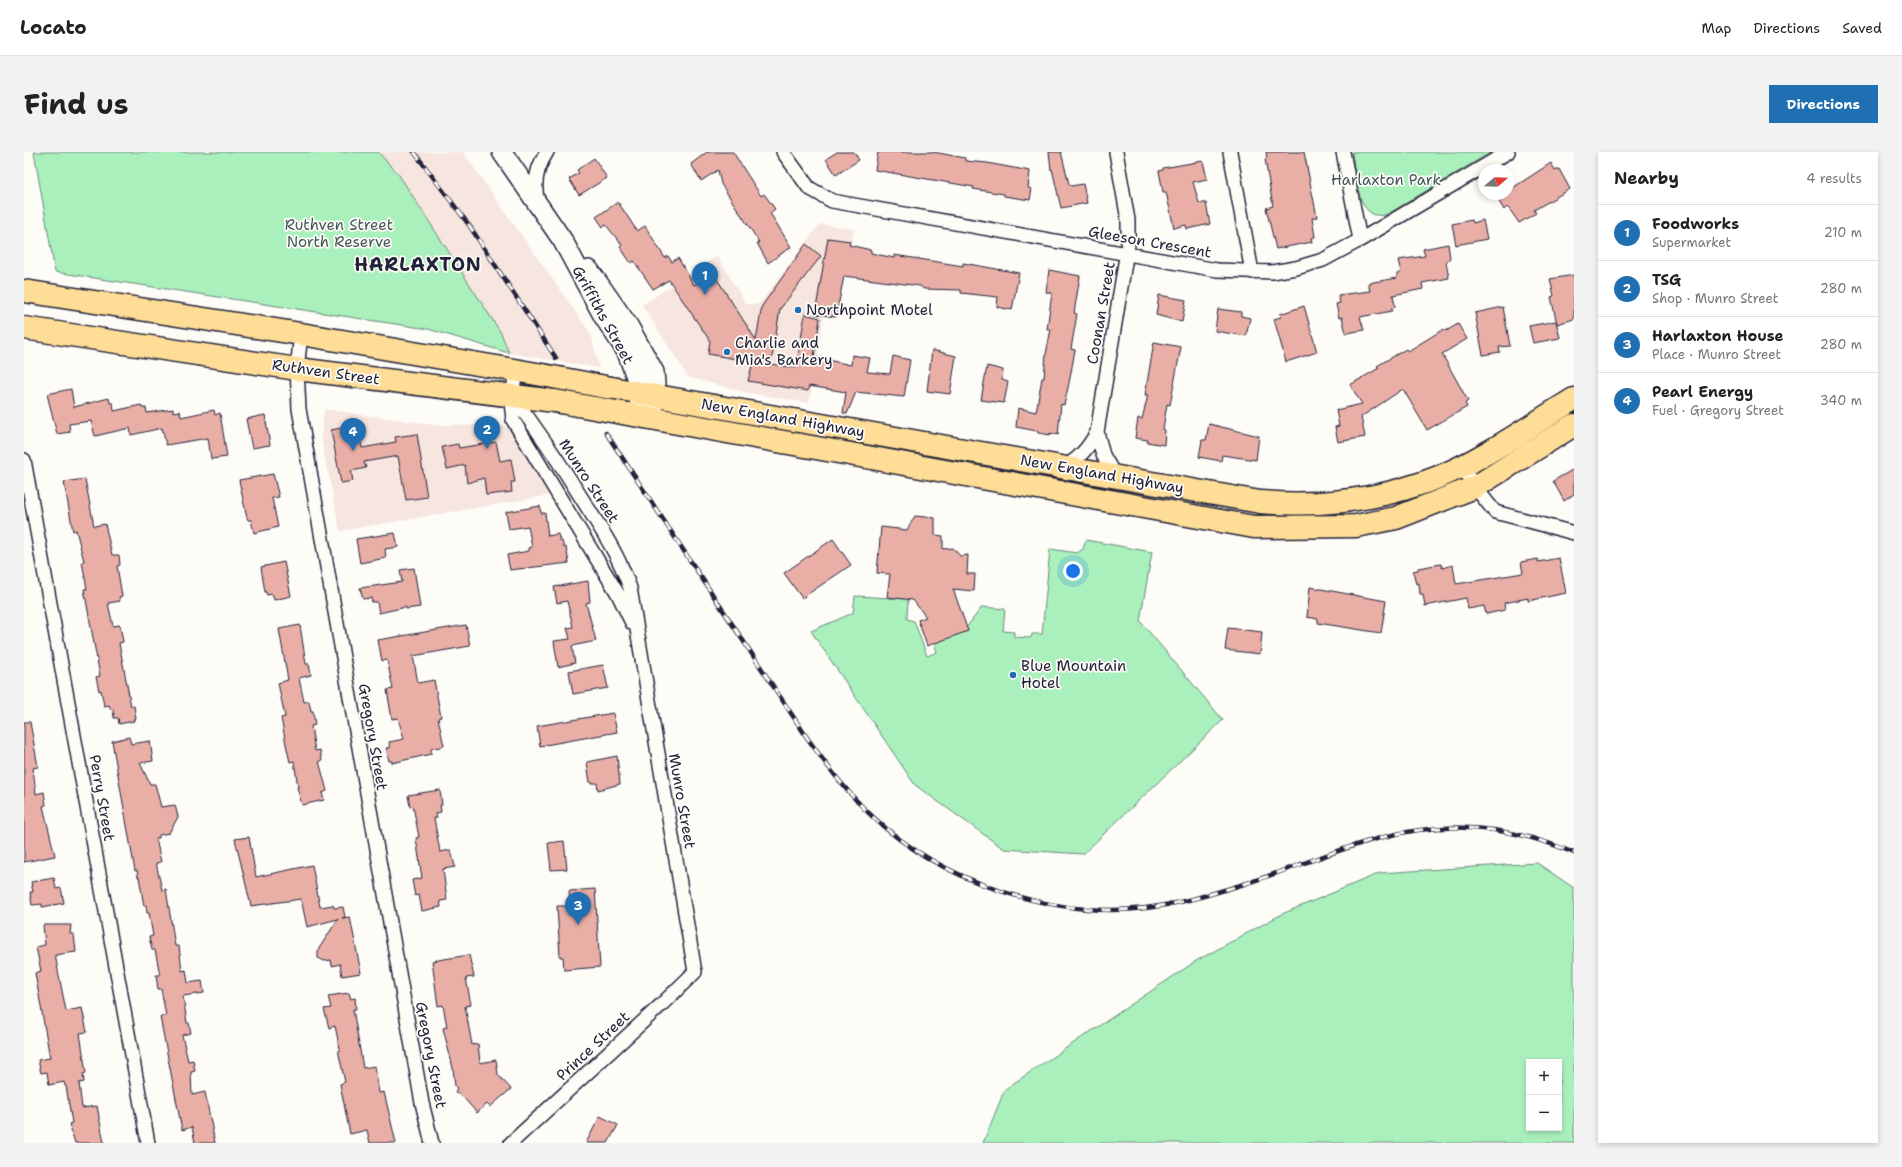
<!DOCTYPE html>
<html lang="en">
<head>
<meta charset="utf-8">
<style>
	:root { --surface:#fff; --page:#f2f2f2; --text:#222; --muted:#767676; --line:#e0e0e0; --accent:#1f6fb2 }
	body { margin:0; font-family:"Shantell Sans",sans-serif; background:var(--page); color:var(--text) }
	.controls { position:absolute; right:12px; bottom:12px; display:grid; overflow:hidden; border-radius:0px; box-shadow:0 2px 6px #0003 }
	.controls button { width:36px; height:36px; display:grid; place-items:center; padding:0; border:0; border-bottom:1px solid var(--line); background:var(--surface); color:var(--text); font:20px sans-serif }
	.compass { position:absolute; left:1454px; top:12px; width:36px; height:36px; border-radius:50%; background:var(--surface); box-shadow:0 2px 6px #0003; rotate:71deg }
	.you { position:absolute; left:1049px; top:419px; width:14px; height:14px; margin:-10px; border:3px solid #fff; border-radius:50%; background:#1a73e8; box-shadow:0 0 0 6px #1a73e833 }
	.badge { display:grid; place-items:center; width:26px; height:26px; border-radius:50%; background:var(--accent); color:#fff; font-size:13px; font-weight:700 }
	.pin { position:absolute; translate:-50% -33px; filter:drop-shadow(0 1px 2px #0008) }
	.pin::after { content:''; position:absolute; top:21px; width:14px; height:12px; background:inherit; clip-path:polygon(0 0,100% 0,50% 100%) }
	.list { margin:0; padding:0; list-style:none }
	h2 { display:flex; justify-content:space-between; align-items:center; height:52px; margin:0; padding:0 16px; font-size:17px }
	h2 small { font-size:13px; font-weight:400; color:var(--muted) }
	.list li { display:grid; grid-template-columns:26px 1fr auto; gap:12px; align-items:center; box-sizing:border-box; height:56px; padding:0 16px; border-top:1px solid var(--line) }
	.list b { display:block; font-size:15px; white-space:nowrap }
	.list p { margin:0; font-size:13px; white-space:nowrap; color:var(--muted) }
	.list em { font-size:13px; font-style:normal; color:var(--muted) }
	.map { position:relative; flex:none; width:1550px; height:991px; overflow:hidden; border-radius:0px }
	header { display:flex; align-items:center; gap:24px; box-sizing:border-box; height:56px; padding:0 20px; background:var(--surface); border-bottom:1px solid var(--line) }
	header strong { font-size:19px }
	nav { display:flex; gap:22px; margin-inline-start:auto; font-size:14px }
	.intro { display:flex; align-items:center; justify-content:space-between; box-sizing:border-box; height:96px; padding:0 24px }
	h1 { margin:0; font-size:28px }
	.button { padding:10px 18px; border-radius:0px; background:var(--accent); color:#fff; font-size:14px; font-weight:700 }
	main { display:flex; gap:24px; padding:0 24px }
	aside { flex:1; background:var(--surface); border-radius:0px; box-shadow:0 2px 6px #0003 }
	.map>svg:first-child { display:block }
	.built { fill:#f7e5df }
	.green { fill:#aaf0bc; stroke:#66897c; fill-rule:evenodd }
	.building { fill:#e9afa7; stroke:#22223b }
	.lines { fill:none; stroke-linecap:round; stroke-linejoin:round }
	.street-casing { stroke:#22223b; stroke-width:16 }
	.secondary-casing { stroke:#22223b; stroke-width:22 }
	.highway-casing { stroke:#22223b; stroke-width:25 }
	.street { stroke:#fdfcf7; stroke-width:13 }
	.secondary { stroke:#fdfcf7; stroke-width:19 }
	.highway { stroke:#fedd96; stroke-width:22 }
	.rail-casing { stroke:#22223b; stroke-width:4.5 }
	.rail { stroke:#fdfcf7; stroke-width:3; stroke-dasharray:9; stroke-linecap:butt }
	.highway-bridge-casing { stroke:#22223b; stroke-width:25; stroke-linecap:butt }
	.highway-bridge { stroke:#fedd96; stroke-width:22 }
	.poi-dot { fill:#1f6fb2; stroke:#fdfcf7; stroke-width:1.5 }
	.labels { text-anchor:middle; stroke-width:3.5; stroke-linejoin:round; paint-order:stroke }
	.park-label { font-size:15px; fill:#44565b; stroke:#fdfcf7 }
	.street-label { font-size:15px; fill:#22223b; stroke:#fdfcf7 }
	.poi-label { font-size:15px; fill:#22223b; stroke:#fdfcf7; text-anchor:start }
	.district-label { font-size:19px; font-weight:bold; letter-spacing:1px; fill:#22223b; stroke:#fdfcf7 }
</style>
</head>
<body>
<header>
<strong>Locato</strong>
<nav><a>Map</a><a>Directions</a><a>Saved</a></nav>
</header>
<div class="intro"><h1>Find us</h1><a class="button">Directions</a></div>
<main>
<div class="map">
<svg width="1550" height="991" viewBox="0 0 1550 991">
	<rect width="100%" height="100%" fill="#fdfcf7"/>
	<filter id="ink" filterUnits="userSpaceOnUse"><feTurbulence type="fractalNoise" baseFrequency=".025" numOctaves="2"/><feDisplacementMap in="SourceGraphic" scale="8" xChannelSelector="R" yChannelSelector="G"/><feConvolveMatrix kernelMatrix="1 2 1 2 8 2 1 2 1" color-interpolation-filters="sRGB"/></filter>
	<g filter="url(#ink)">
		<path class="built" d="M 354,0 L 439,0 L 567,182 L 575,216 L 485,201 L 477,181 L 375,23 Z
			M 796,72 L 830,77 L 812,165 L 800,163 L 785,251 L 720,240 L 664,225 L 618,153 L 693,104 L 722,152 L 735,152 Z
			M 300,257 L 411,273 L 485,274 L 527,343 L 316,379 L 297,286 Z"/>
		<path class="green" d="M 10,0 L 354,0 L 375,23 L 477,181 L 485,201 L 404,177 L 31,120 Z
			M 1328,0 L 1467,0 L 1364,62 C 1332,73 1332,21 1328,0 Z
			M 1062,388 L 1128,400 L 1116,469 L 1199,568 L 1059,702 L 980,697 L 891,633 L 787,479 L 829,461 L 831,444 L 884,447 L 883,467 L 890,469 L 903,504 L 913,500 L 910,491 L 942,476 L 958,455 L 981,457 L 979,479 L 990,480 L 990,485 L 1007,486 L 1008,482 L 1018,482 L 1026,397 L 1053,401 L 1059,397 Z
			M 1513,711 L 1550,736 L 1550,991 L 959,991 L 981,937 L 1172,809 L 1258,762 L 1356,721 ZM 1505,910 L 1535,910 L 1535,976 L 1505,976 Z"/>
		<path class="building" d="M 683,0 L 709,0 L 737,44 L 740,42 L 751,57 L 746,61 L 767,95 L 744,111 L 733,91 L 735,90 L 697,32 L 694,18 L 677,29 L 667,12 Z
			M 813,0 L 830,0 L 835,8 L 812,23 L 802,7 Z
			M 854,0 L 909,0 L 941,6 L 941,9 L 963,11 L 1006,19 L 1004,36 L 1008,37 L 1006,48 L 980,44 L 980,42 L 949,37 L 950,35 L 851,18 Z
			M 1025,0 L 1037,0 L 1045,32 L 1047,34 L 1059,32 L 1063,51 L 1037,56 L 1028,17 L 1027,18 Z
			M 1242,0 L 1280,0 L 1293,65 L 1288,66 L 1291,85 L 1287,86 L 1288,90 L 1252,97 L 1242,56 L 1249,54 L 1241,7 L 1243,6 Z
			M 570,6 L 583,26 L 555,43 L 545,27 L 555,21 L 553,18 Z
			M 1179,9 L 1183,27 L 1169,30 L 1175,51 L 1182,51 L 1186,72 L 1163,77 L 1162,73 L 1150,76 L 1142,40 L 1139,40 L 1135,19 L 1139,18 L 1139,16 Z
			M 1527,11 L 1531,19 L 1535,17 L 1546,37 L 1510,58 L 1512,61 L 1495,71 L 1486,58 L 1483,55 L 1480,58 L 1473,46 L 1480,42 L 1484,42 L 1484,39 Z
			M 594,50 L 613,79 L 621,74 L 641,106 L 644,104 L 648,110 L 654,106 L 670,133 L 685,123 L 691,124 L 732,188 L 738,154 L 782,92 L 797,104 L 756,157 L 747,212 L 772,216 L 781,162 L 796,166 L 790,205 L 827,213 L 828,203 L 846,206 L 843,220 L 866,222 L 869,204 L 886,208 L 880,245 L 832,240 L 823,262 L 819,261 L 822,240 L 785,234 L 784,239 L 724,229 L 729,210 L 684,202 L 686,189 L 645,128 L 629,137 L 610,109 L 607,111 L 596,95 L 598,93 L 582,73 L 579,75 L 572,65 Z
			M 1448,68 L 1449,71 L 1459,68 L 1463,87 L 1432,93 L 1428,72 Z
			M 804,86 L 826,89 L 825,93 L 847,98 L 847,101 L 870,106 L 870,103 L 939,114 L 939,111 L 995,121 L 988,158 L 973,155 L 974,145 L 937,141 L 937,138 L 900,137 L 896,134 L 820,124 L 812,165 L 791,162 Z
			M 1424,92 L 1426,106 L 1422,110 L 1425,126 L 1398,131 L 1399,137 L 1369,143 L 1371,155 L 1368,156 L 1368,159 L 1336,165 L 1340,178 L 1322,181 L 1318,165 L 1315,166 L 1312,152 L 1316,151 L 1314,143 L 1346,139 L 1344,131 L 1373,126 L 1373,122 L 1377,120 L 1374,108 L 1401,104 L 1399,97 Z
			M 1025,118 L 1056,124 L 1050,161 L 1053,162 L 1047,197 L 1051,198 L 1045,231 L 1040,253 L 1037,252 L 1034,283 L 1026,281 L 1027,283 L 1014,281 L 1013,279 L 992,275 L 994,256 L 1012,260 L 1018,226 L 1020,226 L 1022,202 L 1027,177 L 1023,177 L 1028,141 L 1022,140 Z
			M 1550,123 L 1550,167 L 1533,172 L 1527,145 L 1530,144 L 1526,127 Z
			M 1135,143 L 1162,148 L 1158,170 L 1132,163 Z
			M 1280,154 L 1293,200 L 1262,210 L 1250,167 L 1257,165 L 1256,162 Z
			M 1479,155 L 1486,194 L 1475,195 L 1476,200 L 1459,203 L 1451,161 Z
			M 1194,157 L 1217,160 L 1217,164 L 1226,166 L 1222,184 L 1191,179 Z
			M 1532,169 L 1536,186 L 1509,191 L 1505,174 Z
			M 1434,172 L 1443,187 L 1418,202 L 1444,249 L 1441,251 L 1443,255 L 1403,278 L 1379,237 L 1337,265 L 1341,285 L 1314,290 L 1311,275 L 1315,274 L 1312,258 L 1338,252 L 1326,233 L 1355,216 L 1353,214 L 1382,197 L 1384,199 L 1420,177 L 1422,179 Z
			M 1130,190 L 1157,195 L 1146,253 L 1143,252 L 1139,277 L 1141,278 L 1140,293 L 1123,290 L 1124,288 L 1111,286 L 1114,266 L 1118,267 L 1124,243 L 1121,243 Z
			M 908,198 L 932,204 L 926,242 L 903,239 Z
			M 963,214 L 979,218 L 978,228 L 984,230 L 980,251 L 957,248 Z
			M 47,237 L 50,255 L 85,246 L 86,251 L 89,251 L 90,259 L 117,253 L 118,256 L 122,256 L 123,261 L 149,257 L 149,260 L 156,259 L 157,265 L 190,258 L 191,263 L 196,261 L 203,305 L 187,307 L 184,286 L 142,293 L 138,276 L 107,283 L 106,276 L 71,284 L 67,269 L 45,272 L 46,280 L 33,282 L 23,242 Z
			M 241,263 L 246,293 L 228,296 L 222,267 Z
			M 1185,272 L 1235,284 L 1232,308 L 1198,303 L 1197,309 L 1175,305 L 1178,288 L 1182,288 Z
			M 333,273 L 338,296 L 372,290 L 371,285 L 393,282 L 403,345 L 382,348 L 374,304 L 340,310 L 342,316 L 327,319 L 329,329 L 317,331 L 307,278 Z
			M 472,290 L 476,309 L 487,307 L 491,330 L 487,330 L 488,340 L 462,343 L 460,326 L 443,331 L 441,313 L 423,317 L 418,295 L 434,292 L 435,296 Z
			M 1550,317 L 1550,342 L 1540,349 L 1529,329 Z
			M 249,322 L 255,345 L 248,346 L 254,375 L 230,381 L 227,368 L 224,368 L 222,362 L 215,328 Z
			M 61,327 L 70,374 L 81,372 L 88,403 L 95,403 L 96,413 L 93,414 L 98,444 L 95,445 L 96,449 L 84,451 L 89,474 L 96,473 L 99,490 L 95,491 L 107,554 L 110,554 L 112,567 L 109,567 L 110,569 L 95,572 L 94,566 L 90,566 L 89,557 L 87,558 L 85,553 L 80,554 L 77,538 L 75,539 L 72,525 L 76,524 L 60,437 L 63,437 L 58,410 L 60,409 L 52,378 L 49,379 L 40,330 Z
			M 516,354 L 517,361 L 521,361 L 524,384 L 534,382 L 536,389 L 538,389 L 540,396 L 542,395 L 545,411 L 486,418 L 483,403 L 505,399 L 505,396 L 508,395 L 504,374 L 485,377 L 482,360 Z
			M 891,364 L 911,366 L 911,383 L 919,384 L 919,397 L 929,396 L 936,404 L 944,403 L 943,422 L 951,422 L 950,439 L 929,437 L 944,479 L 903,494 L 894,468 L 902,465 L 889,448 L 863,445 L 866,422 L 853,421 L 857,375 L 883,378 Z
			M 371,381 L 374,395 L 361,397 L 362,406 L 336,411 L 332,387 Z
			M 809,387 L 827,413 L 778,446 L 760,421 Z
			M 1535,406 L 1542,441 L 1504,449 L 1504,446 L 1480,451 L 1481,458 L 1462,462 L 1460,454 L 1444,457 L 1442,446 L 1401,454 L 1399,442 L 1396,442 L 1395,431 L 1392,432 L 1389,419 L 1394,418 L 1394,416 L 1417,412 L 1418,416 L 1429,413 L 1432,432 L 1499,421 L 1497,410 L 1514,407 L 1514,410 Z
			M 260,410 L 267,444 L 250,448 L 248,442 L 243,443 L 242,440 L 241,440 L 237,415 Z
			M 390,416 L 396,455 L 382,457 L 382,455 L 355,461 L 353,450 L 348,450 L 347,446 L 339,447 L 336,436 L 378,430 L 376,418 Z
			M 564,429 L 566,450 L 562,451 L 572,489 L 548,494 L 551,511 L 534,515 L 530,489 L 546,487 L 543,476 L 549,475 L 543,449 L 533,451 L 530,435 Z
			M 1286,435 L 1362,449 L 1357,481 L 1294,471 L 1294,467 L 1283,465 Z
			M 276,473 L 282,512 L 285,512 L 287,523 L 275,526 L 280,550 L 285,549 L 287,559 L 289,559 L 291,573 L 287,574 L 291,599 L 296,598 L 298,609 L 295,609 L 303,639 L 298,641 L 300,648 L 278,653 L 273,635 L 274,635 L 270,609 L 266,610 L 263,597 L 257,566 L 261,565 L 254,531 L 264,528 L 255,477 Z
			M 442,473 L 446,494 L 389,504 L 394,531 L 410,528 L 417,565 L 414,566 L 420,594 L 407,597 L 407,602 L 368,611 L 368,609 L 365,609 L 362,596 L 366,596 L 365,590 L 380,587 L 374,566 L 368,567 L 363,538 L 369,537 L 363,508 L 358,509 L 354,488 Z
			M 1204,476 L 1238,480 L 1236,502 L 1201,498 Z
			M 579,513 L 584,536 L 549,542 L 545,519 Z
			M 589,561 L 593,580 L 516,594 L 513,574 Z
			M 0,570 L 6,570 L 14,615 L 9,616 L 12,642 L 20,640 L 22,653 L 19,654 L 31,704 L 0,710 Z
			M 105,585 L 107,592 L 126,589 L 129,609 L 116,611 L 126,632 L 131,632 L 137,655 L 151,653 L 154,665 L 145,681 L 135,683 L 135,686 L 132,686 L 137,710 L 132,711 L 138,738 L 142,737 L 151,794 L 155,794 L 158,819 L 162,818 L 164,831 L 178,829 L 180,841 L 159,844 L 163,871 L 165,871 L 167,881 L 158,883 L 164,909 L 169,908 L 171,919 L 167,920 L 168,943 L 181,940 L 191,991 L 171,991 L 168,975 L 158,978 L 136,865 L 142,864 L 137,837 L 134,837 L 132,823 L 136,823 L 131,798 L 128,798 L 125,785 L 129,784 L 125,761 L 123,761 L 122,753 L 120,754 L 115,725 L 114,725 L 113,718 L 111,719 L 88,589 Z
			M 593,604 L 596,632 L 574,638 L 573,631 L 566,631 L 563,610 Z
			M 416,638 L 418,653 L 416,653 L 417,660 L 412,661 L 413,666 L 410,666 L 416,700 L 427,698 L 431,715 L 419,717 L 423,748 L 416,749 L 417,755 L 398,759 L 395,743 L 391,744 L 388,728 L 398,726 L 392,686 L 395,685 L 389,654 L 386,655 L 384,643 Z
			M 225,685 L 232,725 L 288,713 L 296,755 L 309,753 L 310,756 L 319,755 L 321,765 L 318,766 L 326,765 L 337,821 L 318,824 L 316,812 L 308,814 L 307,808 L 300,809 L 294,806 L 294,798 L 314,767 L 283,775 L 277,747 L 227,754 L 211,687 Z
			M 540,689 L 543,717 L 527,718 L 524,691 Z
			M 30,726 L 32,737 L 37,736 L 40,751 L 18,755 L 18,752 L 8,753 L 6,740 L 9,740 L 7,730 Z
			M 571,737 L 576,815 L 540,818 L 539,805 L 536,805 L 533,754 L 546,754 L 545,739 Z
			M 19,773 L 47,773 L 46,782 L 50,782 L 52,800 L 31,803 L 42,859 L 58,856 L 63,880 L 56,881 L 62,921 L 59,922 L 60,930 L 55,931 L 58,956 L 73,954 L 80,991 L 51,991 L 45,972 L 48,971 L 42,934 L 41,934 L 40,930 L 25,933 L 23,920 L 17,921 L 14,908 L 26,906 L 11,821 L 17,819 L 12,795 L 21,793 Z
			M 445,803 L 450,825 L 442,826 L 447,853 L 441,854 L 448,893 L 454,892 L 456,911 L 472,908 L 474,923 L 487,937 L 466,955 L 463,952 L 453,961 L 439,945 L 431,940 L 433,936 L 431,934 L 429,916 L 419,876 L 423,875 L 419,853 L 414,854 L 408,809 Z
			M 325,841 L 327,847 L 331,846 L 332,857 L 329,857 L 339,916 L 351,914 L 355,941 L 360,940 L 372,991 L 346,991 L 343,978 L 326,982 L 316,932 L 321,930 L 314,898 L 316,898 L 311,874 L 305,876 L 300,857 L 307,856 L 304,844 Z
			M 576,964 L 594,973 L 584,991 L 562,991 Z"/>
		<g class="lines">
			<defs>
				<path id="street" d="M 759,0 L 785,36 L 808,49 L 1193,118 L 1248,120 L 1272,116 L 1299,108 L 1336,88 L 1484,0
					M 1206,0 L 1228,120
					M 1319,0 L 1336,88
					M 514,49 C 509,32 513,15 523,0
					M 277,182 L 273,217 L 275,257 L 398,951 L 408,991
					M 492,219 L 487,250 L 489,268 L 594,442 L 608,471
					M 1073,280 L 1079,303 L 1091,324
					M 0,308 L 124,991
					M 1437,314 L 1451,335 L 1471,360 L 1550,381
					M 1039,315 C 1055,308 1065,295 1073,280 L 1104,93 L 1104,68 L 1092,0
					M 487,991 L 637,853 L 671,820 L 606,436 C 595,404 578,378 560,350 C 538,314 514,278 488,244"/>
				<path id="secondary" d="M 478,0 L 539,89 L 580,165 L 603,200 L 612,225 L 615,241 L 613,254
					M 565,118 L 605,175 L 630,220 L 632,243 L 627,266"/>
				<path id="highway" d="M 0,139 L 277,182 L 513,222
					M 0,176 L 273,217 L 531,249
					M 587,236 L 1236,350 C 1296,355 1356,348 1412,326 C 1458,308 1507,273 1550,247
					M 604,262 L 1230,375 L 1332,374 L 1372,366 L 1451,335 L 1550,273"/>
			</defs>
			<use href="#street" class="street-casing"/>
			<use href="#secondary" class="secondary-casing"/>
			<use href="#highway" class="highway-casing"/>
			<use href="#street" class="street"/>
			<use href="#secondary" class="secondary"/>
			<use href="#highway" class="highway"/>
			<defs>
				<path id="rail" d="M 390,0 L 445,73 L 532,206
					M 582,281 L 784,587 C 804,615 824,642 849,665 C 917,729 1028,767 1122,756 C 1155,752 1188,742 1220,732 C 1266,718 1310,698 1356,686 C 1422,668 1488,674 1550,701"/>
			</defs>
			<use href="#rail" class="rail-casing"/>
			<use href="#rail" class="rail"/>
			<defs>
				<path id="highway-bridge" d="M 513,222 L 587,236
					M 531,249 L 604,262"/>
			</defs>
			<use href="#highway-bridge" class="highway-bridge-casing"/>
			<use href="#highway-bridge" class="highway-bridge"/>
		</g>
	</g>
	<g class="poi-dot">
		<circle cx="774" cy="158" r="4"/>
		<circle cx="703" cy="200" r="4"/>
		<circle cx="989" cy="523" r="4"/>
	</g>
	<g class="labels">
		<g class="park-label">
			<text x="1362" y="33">Harlaxton Park</text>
			<text x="315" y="78">Ruthven Street<tspan x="315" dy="17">North Reserve</tspan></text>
		</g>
		<g class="street-label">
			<text transform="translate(1126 90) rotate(10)" y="5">Gleeson Crescent</text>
			<text transform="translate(1077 161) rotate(-80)" y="5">Coonan Street</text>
			<text transform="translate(579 163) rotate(61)" y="5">Griffiths Street</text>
			<text transform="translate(302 220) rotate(8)" y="5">Ruthven Street</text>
			<text transform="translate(759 266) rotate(10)" y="5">New England Highway</text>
			<text transform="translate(1078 322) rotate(10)" y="5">New England Highway</text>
			<text transform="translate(565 329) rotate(57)" y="5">Munro Street</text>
			<text transform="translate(349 585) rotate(80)" y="5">Gregory Street</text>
			<text transform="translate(78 646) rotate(80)" y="5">Perry Street</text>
			<text transform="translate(658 649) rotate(80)" y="5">Munro Street</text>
			<text transform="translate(569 894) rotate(-43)" y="5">Prince Street</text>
			<text transform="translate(407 903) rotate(79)" y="5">Gregory Street</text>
		</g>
		<g class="poi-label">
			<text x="782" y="163">Northpoint Motel</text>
			<text x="711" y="196">Charlie and<tspan x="711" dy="17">Mia's Barkery</tspan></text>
			<text x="997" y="519">Blue Mountain<tspan x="997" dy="17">Hotel</tspan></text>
		</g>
		<g class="district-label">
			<text x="394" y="119">HARLAXTON</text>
		</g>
	</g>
</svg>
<div class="controls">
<button>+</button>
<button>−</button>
</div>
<svg class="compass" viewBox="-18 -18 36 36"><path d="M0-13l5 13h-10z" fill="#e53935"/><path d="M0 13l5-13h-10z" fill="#767676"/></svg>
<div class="you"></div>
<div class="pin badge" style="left:681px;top:143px">1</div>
<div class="pin badge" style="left:463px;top:297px">2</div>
<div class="pin badge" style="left:554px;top:773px">3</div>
<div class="pin badge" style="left:329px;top:299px">4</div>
</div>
<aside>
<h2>Nearby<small>4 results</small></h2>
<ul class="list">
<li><span class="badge">1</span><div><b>Foodworks</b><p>Supermarket</p></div><em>210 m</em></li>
<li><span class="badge">2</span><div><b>TSG</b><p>Shop · Munro Street</p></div><em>280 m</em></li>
<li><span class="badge">3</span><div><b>Harlaxton House</b><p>Place · Munro Street</p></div><em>280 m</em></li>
<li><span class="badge">4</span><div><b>Pearl Energy</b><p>Fuel · Gregory Street</p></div><em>340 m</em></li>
</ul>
</aside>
</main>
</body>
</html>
